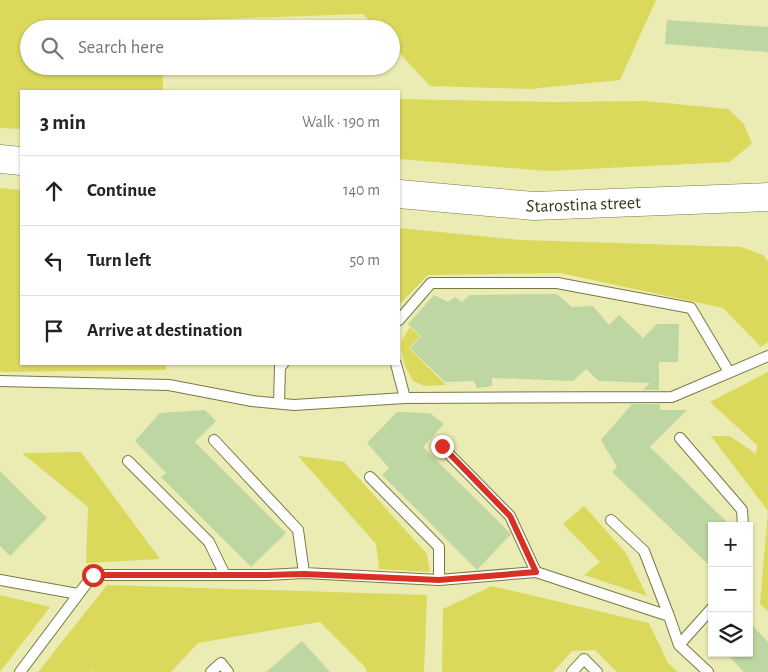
<!DOCTYPE html>
<html lang="en">
<head>
<meta charset="utf-8">
<style>
	:root { --surface:#fff; --page:#f2f2f2; --text:#222; --muted:#767676; --line:#e0e0e0 }
	body { margin:0; font-family:"Alegreya Sans",sans-serif; background:var(--page); color:var(--text) }
	.controls { position:absolute; right:15px; bottom:15px; display:grid; overflow:hidden; border-radius:0px; box-shadow:0 1px 4px #0004 }
	.controls button { width:45px; height:45px; display:grid; place-items:center; padding:0; border:0; border-bottom:1px solid var(--line); background:var(--surface); color:var(--text); font:25px sans-serif }
	.stop { position:absolute; width:15px; height:15px; margin:-11px; border:4px solid #d93025; border-radius:50%; background:#fff }
	.stop.end { background:#d93025; border-color:#fff; box-shadow:0 1px 5px #0008 }
	.list { margin:0; padding:0; list-style:none }
	h2 { display:flex; justify-content:space-between; align-items:center; height:65px; margin:0; padding:0 20px; font-size:21px }
	h2 small { font-size:16px; font-weight:400; color:var(--muted) }
	.list li { display:grid; grid-template-columns:32px 1fr auto; gap:15px; align-items:center; box-sizing:border-box; height:70px; padding:0 20px; border-top:1px solid var(--line) }
	.list b { display:block; font-size:19px; white-space:nowrap }
	.list em { font-size:16px; font-style:normal; color:var(--muted) }
	.icon { flex:none; width:28px; height:28px; fill:none; stroke:currentColor; stroke-width:2; stroke-linecap:round; stroke-linejoin:round }
	.map { position:relative; flex:none; width:768px; height:672px; overflow:hidden }
	.search { position:absolute; background:var(--surface); box-shadow:0 1px 4px #0004; left:20px; top:20px; width:380px; height:55px; display:flex; align-items:center; gap:12px; box-sizing:border-box; padding:0 18px; border-radius:28px; color:var(--muted); font-size:19px }
	.panel { position:absolute; background:var(--surface); box-shadow:0 1px 4px #0004; left:20px; top:90px; width:380px; height:275px; border-radius:0px }
	.map>svg:first-child { display:block }
	.green { fill:#dad95b }
	.building { fill:#bdd6a2 }
	.lines { fill:none; stroke-linecap:round; stroke-linejoin:round }
	.service-casing { stroke:#797944; stroke-width:12 }
	.secondary-casing { stroke:#797944; stroke-width:29 }
	.service { stroke:#fff; stroke-width:10 }
	.secondary { stroke:#fff; stroke-width:28 }
	.route { stroke:#d93025; stroke-width:6 }
	.labels { text-anchor:middle; stroke-width:5; stroke-linejoin:round; paint-order:stroke }
	.street-label { font-size:18px; fill:#373720; stroke:#f8f9bf }
</style>
</head>
<body>
<div class="map">
<svg width="768" height="672" viewBox="0 0 768 672">
	<rect width="100%" height="100%" fill="#ebecb3"/>
	<path class="green" d="M 0,0 L 656,0 L 620,80 L 530,89 L 430,86 L 391,44 L 391,29 L 377,29 L 363,14 L 163,21 L 163,29 L 29,29 L 29,66 L 163,66 L 163,91 L 21,91 L 21,129 L 0,128 Z
		M 399,99 L 553,102 L 644,101 L 728,109 L 744,124 L 752,144 L 729,162 L 547,171 L 399,159 Z
		M 0,188 L 21,190 L 21,364 L 166,364 L 166,370 L 0,372 Z
		M 399,228 L 521,240 L 741,247 L 763,255 L 768,261 L 768,342 L 761,347 L 723,308 L 560,273 L 428,275 L 399,305 Z
		M 410,327 L 420,336 L 409,348 L 446,385 L 424,386 L 413,381 L 405,366 L 401,348 L 402,340 Z
		M 768,372 L 768,611 L 760,604 L 768,511 L 711,436 L 730,436 L 756,454 L 757,445 L 710,402 Z
		M 81,452 L 160,559 L 86,563 L 88,507 L 22,453 Z
		M 298,456 L 344,462 L 427,554 L 430,572 L 379,569 L 376,544 Z
		M 584,506 L 626,553 L 647,596 L 584,575 L 600,562 L 563,524 Z
		M 107,585 L 427,595 L 424,672 L 367,672 L 365,667 L 320,622 L 198,643 L 171,672 L 90,672 L 94,666 L 89,672 L 38,672 Z
		M 492,586 L 649,623 L 668,663 L 678,672 L 617,672 L 595,650 L 572,651 L 553,672 L 442,672 L 443,609 Z
		M 0,595 L 50,607 L 0,672 Z"/>
	<path class="building" d="M 667,20 L 768,27 L 768,52 L 665,44 Z
		M 557,294 L 572,307 L 593,306 L 609,325 L 619,315 L 643,338 L 657,324 L 679,324 L 678,362 L 659,362 L 659,390 L 643,390 L 650,383 L 599,381 L 586,369 L 573,381 L 492,378 L 492,386 L 477,388 L 474,381 L 445,382 L 410,348 L 421,336 L 408,324 L 434,295 L 448,302 L 455,297 L 462,302 L 470,295 Z
		M 632,404 L 660,404 L 660,410 L 687,410 L 650,447 L 731,526 L 712,526 L 712,568 L 612,472 L 617,467 L 601,440 Z
		M 205,410 L 216,421 L 195,442 L 286,533 L 251,567 L 161,477 L 166,473 L 135,441 L 160,413 Z
		M 397,412 L 430,413 L 444,424 L 423,447 L 511,534 L 477,570 L 382,475 L 389,468 L 367,443 Z
		M 0,471 L 47,518 L 10,556 L 0,546 Z
		M 749,622 L 768,642 L 768,672 L 744,672 L 726,653 L 749,653 Z
		M 302,641 L 330,672 L 266,672 Z"/>
	<g class="lines">
		<defs>
			<path id="service" d="M 399,320 L 431,283 L 557,283 L 691,308 L 729,372
				M 396,364 L 405,398
				M 0,381 L 169,385 L 252,401 L 294,405 L 405,398 L 672,397 L 768,356
				M 279,403 L 280,366 L 283,364
				M 680,438 L 742,510 L 743,526
				M 214,440 L 298,530 L 304,573
				M 442,447 L 510,516 L 536,572
				M 128,461 L 209,542 L 225,575
				M 370,477 L 439,547 L 439,580
				M 611,520 L 644,551 L 669,616
				M 0,580 L 78,594
				M 679,645 L 712,608
				M 20,672 L 93,575 L 267,575 L 304,573 L 439,580 L 536,572 L 669,616 L 679,645 L 708,672
				M 211,672 L 221,663 L 228,672
				M 572,672 L 584,659 L 597,672"/>
			<g id="secondary">
				<path d="M 0,159 L 21,161"/>
				<path id="s1" d="M 399,194 L 534,206 L 768,197"/>
			</g>
		</defs>
		<use href="#service" class="service-casing"/>
		<use href="#secondary" class="secondary-casing"/>
		<use href="#service" class="service"/>
		<use href="#secondary" class="secondary"/>
	</g>
	<g class="lines">
		<path class="route" d="M 93,575 L 267,575 L 304,574 L 439,580 L 536,572 L 510,516 L 442,446"/>
	</g>
	<g class="labels">
		<g class="street-label">
			<text dy="6" stroke="none"><textPath href="#s1" startOffset="185">Starostina street</textPath></text>
		</g>
	</g>
</svg>
<div class="controls">
<button>+</button>
<button>−</button>
<button><svg class="icon" aria-label="layers" viewBox="0 0 24 24"><path d="M12 4l9 5-9 5-9-5zM3 14l9 5 9-5"/></svg></button>
</div>
<div class="stop" style="left:93px;top:575px"></div>
<div class="stop end" style="left:442px;top:446px"></div>
<div class="search"><svg class="icon" aria-label="search" viewBox="0 0 24 24"><circle cx="10" cy="10" r="6"/><path d="M15 15l6 6"/></svg>Search here</div>
<section class="panel">
<h2>3 min<small>Walk · 190 m</small></h2>
<ul class="list">
<li><svg class="icon" aria-label="ahead" viewBox="0 0 24 24"><path d="M12 20V5M6 11l6-6 6 6"/></svg><div><b>Continue</b></div><em>140 m</em></li>
<li><svg class="icon" aria-label="left" viewBox="0 0 24 24"><path d="M17 20v-9H6M10 6l-5 5 5 5"/></svg><div><b>Turn left</b></div><em>50 m</em></li>
<li><svg class="icon" aria-label="arrive" viewBox="0 0 24 24"><path d="M6 21V4h12l-3 4 3 4H6"/></svg><div><b>Arrive at destination</b></div></li>
</ul>
</section>
</div>
</body>
</html>
